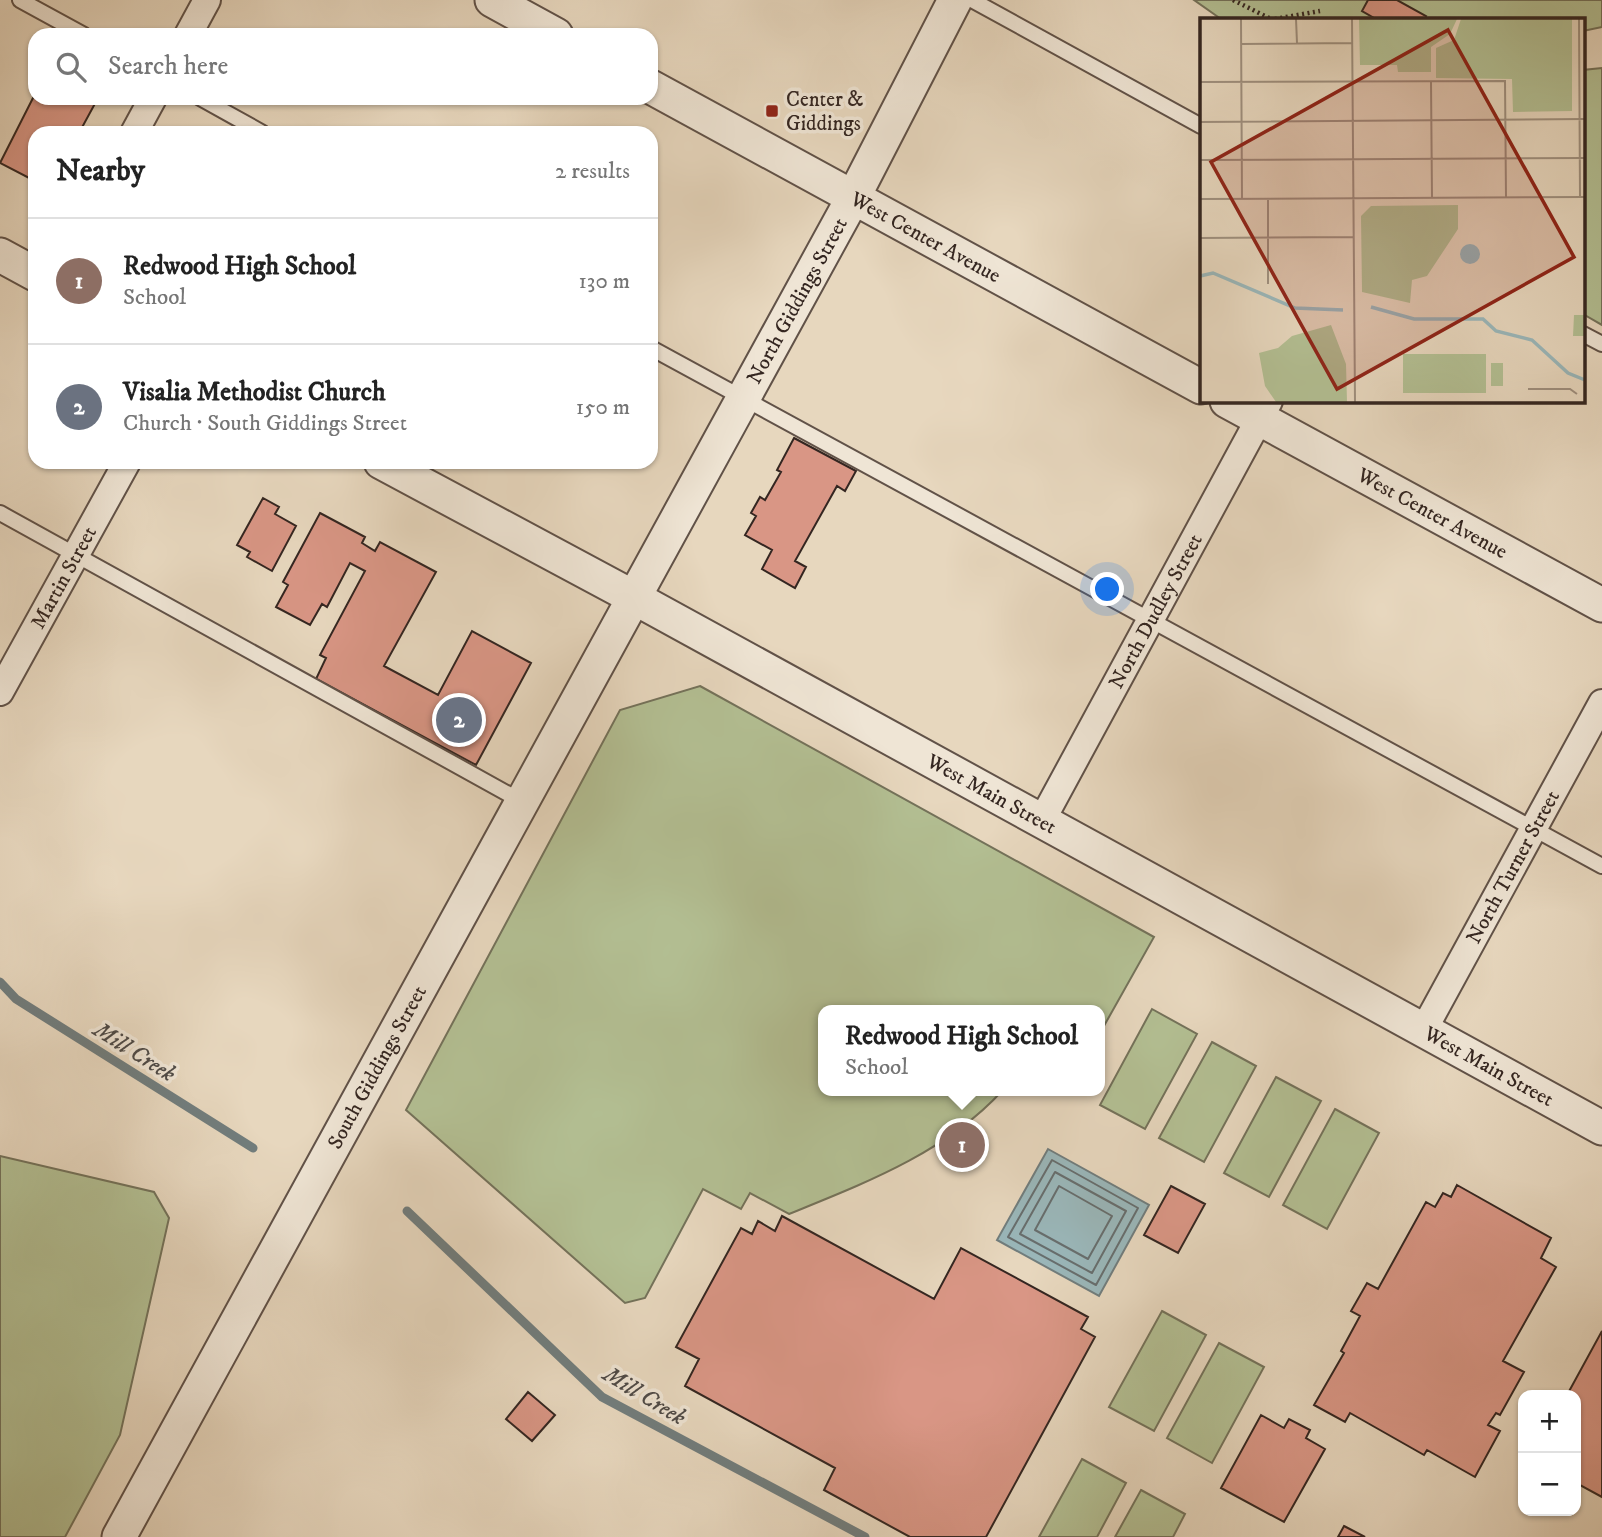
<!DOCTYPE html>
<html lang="en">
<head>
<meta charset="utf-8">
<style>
	:root { --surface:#fff; --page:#f6f6f6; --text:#222; --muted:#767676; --line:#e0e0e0; --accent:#8f2418 }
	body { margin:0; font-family:"IM FELL DW Pica",serif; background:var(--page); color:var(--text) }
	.controls { position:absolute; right:21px; bottom:21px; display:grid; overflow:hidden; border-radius:14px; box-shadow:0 2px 5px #0004 }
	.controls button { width:63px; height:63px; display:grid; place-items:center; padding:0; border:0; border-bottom:2px solid var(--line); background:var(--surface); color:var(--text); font:35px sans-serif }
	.you { position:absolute; left:1108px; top:590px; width:24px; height:24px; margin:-18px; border:5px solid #fff; border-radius:50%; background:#1a73e8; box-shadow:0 0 0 10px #1a73e833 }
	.badge { display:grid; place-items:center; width:46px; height:46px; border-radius:50%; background:var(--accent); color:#fff; font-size:23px; font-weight:700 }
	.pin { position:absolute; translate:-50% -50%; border:4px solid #fff; box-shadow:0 2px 7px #0006 }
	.popup { position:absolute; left:818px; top:1005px; width:287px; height:91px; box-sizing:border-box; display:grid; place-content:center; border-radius:14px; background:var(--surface); filter:drop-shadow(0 2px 5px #0005); font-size:23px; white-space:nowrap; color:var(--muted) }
	.popup b { font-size:26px; color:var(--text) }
	.popup::after { content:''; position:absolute; left:50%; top:100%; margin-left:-14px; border:14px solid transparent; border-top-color:var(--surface) }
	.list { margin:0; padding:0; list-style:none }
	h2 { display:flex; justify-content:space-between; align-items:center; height:91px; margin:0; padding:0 28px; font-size:30px }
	h2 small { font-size:23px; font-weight:400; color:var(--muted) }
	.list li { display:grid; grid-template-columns:46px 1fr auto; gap:21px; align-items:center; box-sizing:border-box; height:126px; padding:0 28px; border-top:2px solid var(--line) }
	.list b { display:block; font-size:26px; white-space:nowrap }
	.list p { margin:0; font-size:23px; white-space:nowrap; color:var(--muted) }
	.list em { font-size:23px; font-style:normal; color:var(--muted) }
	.icon { flex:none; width:38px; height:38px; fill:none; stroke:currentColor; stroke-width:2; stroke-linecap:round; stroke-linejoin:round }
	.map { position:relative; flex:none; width:1602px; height:1537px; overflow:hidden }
	.search { position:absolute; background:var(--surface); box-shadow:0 2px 5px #0004; left:28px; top:28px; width:630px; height:77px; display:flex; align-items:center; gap:18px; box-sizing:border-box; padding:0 24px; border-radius:21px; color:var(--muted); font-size:26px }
	.panel { position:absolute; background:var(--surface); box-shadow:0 2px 5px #0004; left:28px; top:126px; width:630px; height:343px; border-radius:21px }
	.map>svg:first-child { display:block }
	.green { fill:#b3bf93; stroke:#74725a; stroke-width:2 }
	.water { fill:#9ab7ba; stroke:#717d7d; stroke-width:2 }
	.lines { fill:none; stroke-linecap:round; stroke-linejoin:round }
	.shore { stroke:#676e6e; stroke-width:2 }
	.stream { stroke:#717d7d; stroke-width:9 }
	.building { fill:#d99685; stroke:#342621; stroke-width:2 }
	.service-casing { stroke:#615248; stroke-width:18 }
	.minor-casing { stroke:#615248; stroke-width:30 }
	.tertiary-casing { stroke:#615248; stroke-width:37 }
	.path { stroke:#342621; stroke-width:4.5; stroke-dasharray:2 3.5; stroke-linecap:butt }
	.service { stroke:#efe5d5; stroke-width:14 }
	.minor { stroke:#efe5d5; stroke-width:26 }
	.tertiary { stroke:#efe5d5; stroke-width:33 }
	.poi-dot { fill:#8f2418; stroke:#efe5d5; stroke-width:2.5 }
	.labels { text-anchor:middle; stroke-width:7; stroke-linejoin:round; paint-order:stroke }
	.poi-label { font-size:21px; fill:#342621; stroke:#efe5d5; text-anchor:start }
	.street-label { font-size:21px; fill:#342621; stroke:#efe5d5 }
	.water-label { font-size:23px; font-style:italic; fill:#4e4a47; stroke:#efe5d5 }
	.inset-river { fill:none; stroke:#9ab7ba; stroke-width:3.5 }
	.inset-road { fill:none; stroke:#9f907f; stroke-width:2 }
	.view { fill:#8f2418; fill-opacity:0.15; stroke:#8f2418; stroke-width:3.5 }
	.inset-edge { fill:none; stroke:#342621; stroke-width:3.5 }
</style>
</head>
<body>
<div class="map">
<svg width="1602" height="1537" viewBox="0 0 1602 1537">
	<rect width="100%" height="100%" fill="#e7d7be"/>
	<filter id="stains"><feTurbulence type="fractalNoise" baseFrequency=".00286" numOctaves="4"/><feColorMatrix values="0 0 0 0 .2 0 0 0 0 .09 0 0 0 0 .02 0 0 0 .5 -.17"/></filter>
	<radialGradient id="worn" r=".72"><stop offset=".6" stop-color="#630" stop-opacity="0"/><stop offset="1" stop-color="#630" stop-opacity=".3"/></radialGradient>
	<path class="green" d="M 1194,0 L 1602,0 L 1602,27 L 1583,31 L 1583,19 L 1221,19 Z
		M 1602,68 L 1602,325 L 1583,314 L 1583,70 Z
		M 700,686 L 1154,937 L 1100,1033 L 1100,1010 L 824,1010 L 824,1091 L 1002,1091 C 945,1153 865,1183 789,1214 L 750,1193 L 741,1209 L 703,1189 L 645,1298 L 625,1303 L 406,1110 L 620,710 Z
		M 1152,1009 L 1197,1034 L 1145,1129 L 1100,1105 Z
		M 1212,1042 L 1256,1066 L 1204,1162 L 1159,1138 Z
		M 1276,1077 L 1321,1101 L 1269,1197 L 1224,1173 Z
		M 1335,1109 L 1379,1133 L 1327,1229 L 1283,1205 Z
		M 0,1156 L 154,1192 L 169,1218 L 120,1435 L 65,1537 L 0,1537 Z
		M 1162,1311 L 1206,1335 L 1154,1431 L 1109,1407 Z
		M 1219,1343 L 1264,1367 L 1212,1463 L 1167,1438 Z
		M 1082,1459 L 1126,1483 L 1097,1537 L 1039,1537 Z
		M 1141,1490 L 1185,1514 L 1173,1537 L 1115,1537 Z"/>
	<path class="water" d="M 1048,1149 L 1149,1205 L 1099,1296 L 997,1240 Z"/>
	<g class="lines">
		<path class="shore" d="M 1052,1160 L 1138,1208 L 1096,1285 L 1008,1237 Z
			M 1055,1172 L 1126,1211 L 1092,1273 L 1020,1234 Z
			M 1059,1186 L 1112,1216 L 1088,1259 L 1035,1230 Z"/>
		<path class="stream" d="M 0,982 L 16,999 L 253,1148
			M 407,1211 L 602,1397 L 865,1537"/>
	</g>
	<path class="building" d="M 1368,0 L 1397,0 L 1426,16 L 1424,19 L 1376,19 L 1362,11 Z
		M 35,94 L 35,98 L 98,98 L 79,133 L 35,133 L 35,181 L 0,163 Z
		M 794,438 L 856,471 L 845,491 L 837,486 L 795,561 L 806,567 L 795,588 L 762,569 L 772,550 L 745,535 L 756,516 L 751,513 L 760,497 L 765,500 L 781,472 L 777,470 Z
		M 263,498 L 279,507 L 275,514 L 296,526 L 272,571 L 247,557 L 250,552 L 237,545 Z
		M 320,513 L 365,537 L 362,543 L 375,551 L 380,542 L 436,572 L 384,666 L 438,695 L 472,631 L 531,663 L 476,765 L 316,679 L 326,658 L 320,655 L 365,571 L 350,563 L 327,607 L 322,604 L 310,625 L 276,607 L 288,585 L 283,582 Z
		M 1457,1185 L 1551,1238 L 1541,1258 L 1556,1267 L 1503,1361 L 1524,1372 L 1500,1415 L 1496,1413 L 1488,1425 L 1500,1431 L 1475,1477 L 1427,1450 L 1424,1455 L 1350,1413 L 1345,1422 L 1314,1405 L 1344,1353 L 1341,1351 L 1360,1316 L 1351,1311 L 1367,1283 L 1378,1289 L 1426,1202 L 1435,1207 L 1443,1193 L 1451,1197 Z
		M 1171,1186 L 1205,1204 L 1178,1253 L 1144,1235 Z
		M 782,1216 L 934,1299 L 961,1248 L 1088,1317 L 1081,1329 L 1095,1337 L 986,1537 L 910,1537 L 824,1490 L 835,1468 L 685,1386 L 699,1359 L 676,1347 L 741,1228 L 752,1234 L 758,1221 L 775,1231 Z
		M 1602,1331 L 1602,1497 L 1576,1483 L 1576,1395 L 1567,1395 Z
		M 528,1392 L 555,1415 L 532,1441 L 506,1419 Z
		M 1261,1415 L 1284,1428 L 1289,1419 L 1310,1430 L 1306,1438 L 1325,1449 L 1284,1522 L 1221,1488 Z
		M 1344,1526 L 1365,1537 L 1338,1537 Z"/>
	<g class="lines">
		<defs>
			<path id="service" d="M 20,0 L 84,35
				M 972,0 L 1201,126
				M 200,98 L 263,133
				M 1583,334 L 1602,344
				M 651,348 L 1602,866
				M 0,513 L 521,801"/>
			<g id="minor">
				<path d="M 188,35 L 207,0"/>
				<path d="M 134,133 L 153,98"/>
				<path id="s1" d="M 0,692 L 127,462"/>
				<path id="s2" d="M 1041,822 L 1269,401"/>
				<path id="s3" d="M 1423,1031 L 1602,703"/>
			</g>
			<g id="tertiary">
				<path d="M 492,0 L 556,35"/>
				<path id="s4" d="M 651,87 L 1201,387"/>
				<path d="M 0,255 L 35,274"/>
				<path id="s5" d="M 1227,401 L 1602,605"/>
				<path id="s6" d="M 381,462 L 633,597 L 1602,1128"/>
				<path id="s7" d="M 119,1537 L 853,198 L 955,0"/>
			</g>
		</defs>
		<use href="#service" class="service-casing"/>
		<use href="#minor" class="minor-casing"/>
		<use href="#tertiary" class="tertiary-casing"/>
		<path class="path" d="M 1233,0 L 1271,19
			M 1275,19 L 1320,11"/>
		<use href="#service" class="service"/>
		<use href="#minor" class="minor"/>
		<use href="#tertiary" class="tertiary"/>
	</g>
	<rect class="poi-dot" x="765" y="104" width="14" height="14" rx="3.5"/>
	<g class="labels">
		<g class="poi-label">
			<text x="786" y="106">Center &amp;<tspan x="786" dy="24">Giddings</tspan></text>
		</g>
		<g class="street-label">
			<text dy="7" stroke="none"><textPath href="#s4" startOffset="313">West Center Avenue</textPath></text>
			<text dy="7" stroke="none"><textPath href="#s7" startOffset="1410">North Giddings Street</textPath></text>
			<text dy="7" stroke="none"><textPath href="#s5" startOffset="234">West Center Avenue</textPath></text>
			<text dy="7" stroke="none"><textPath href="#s1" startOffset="131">Martin Street</textPath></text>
			<text dy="7" stroke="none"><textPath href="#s2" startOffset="240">North Dudley Street</textPath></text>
			<text dy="7" stroke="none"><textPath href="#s6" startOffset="695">West Main Street</textPath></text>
			<text dy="7" stroke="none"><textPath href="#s3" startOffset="187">North Turner Street</textPath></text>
			<text dy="7" stroke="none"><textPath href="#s7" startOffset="536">South Giddings Street</textPath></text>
			<text dy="7" stroke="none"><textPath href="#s6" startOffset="1262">West Main Street</textPath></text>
		</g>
		<g class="water-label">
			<text transform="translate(135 1051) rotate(32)" y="8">Mill Creek</text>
			<text transform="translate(645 1395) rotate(31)" y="8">Mill Creek</text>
		</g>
	</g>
	<g transform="translate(1200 18)">
		<rect width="385" height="385" fill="#e7d7be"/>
		<path d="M 159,1 L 257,1 L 250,16 L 231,29 L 231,54 L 198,54 L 197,47 L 160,47 ZM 261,1 L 372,1 L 372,93 L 313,94 L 312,61 L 236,60 L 236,30 L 254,22 ZM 258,187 L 258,211 L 227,258 L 212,262 L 210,285 L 162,274 L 161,198 L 171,188 ZM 374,297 L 385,297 L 385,318 L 373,318 ZM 131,307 L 146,346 L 147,384 L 76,384 L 65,368 L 59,335 L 78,330 L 92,318 ZM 203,336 L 286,336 L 286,375 L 203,375 ZM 291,345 L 303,345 L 303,368 L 291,368 Z" fill="#b3bf93"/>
		<path d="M260 236a10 10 0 1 1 20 0a10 10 0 1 1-20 0Z" fill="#9ab7ba"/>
		<path class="inset-river" d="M 0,258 L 13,255 L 95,290 L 143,292M 171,289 L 214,301 L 283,301 L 296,313 L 332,322 L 368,355 L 385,362"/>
		<path class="inset-road" d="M 41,1 L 42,181M 96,1 L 97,25M 152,1 L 155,384M 379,1 L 380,179M 41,26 L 152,25M 0,64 L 305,63 L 306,179M 231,64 L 232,180M 0,104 L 385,101M 0,142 L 385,140M 0,181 L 385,179M 68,181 L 68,266M 0,220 L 154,219M 328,371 L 370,371 L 377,376"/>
		<path class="view" d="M 248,12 L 374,239 L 137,371 L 11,144 Z"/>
		<rect width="385" height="385" class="inset-edge"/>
	</g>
	<rect width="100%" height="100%" filter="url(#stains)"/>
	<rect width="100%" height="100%" fill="url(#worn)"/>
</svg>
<div class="controls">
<button>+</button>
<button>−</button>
</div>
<div class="you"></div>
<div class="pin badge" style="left:962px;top:1145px;background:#8d6e63">1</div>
<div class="popup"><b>Redwood High School</b>School</div>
<div class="pin badge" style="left:459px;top:720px;background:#6b7280">2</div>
<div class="search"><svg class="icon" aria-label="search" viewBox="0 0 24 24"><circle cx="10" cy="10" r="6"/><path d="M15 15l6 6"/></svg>Search here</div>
<section class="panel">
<h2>Nearby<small>2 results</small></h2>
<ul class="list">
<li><span class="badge" style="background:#8d6e63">1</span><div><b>Redwood High School</b><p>School</p></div><em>130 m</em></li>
<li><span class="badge" style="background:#6b7280">2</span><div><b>Visalia Methodist Church</b><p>Church · South Giddings Street</p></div><em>150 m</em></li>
</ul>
</section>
</div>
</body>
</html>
